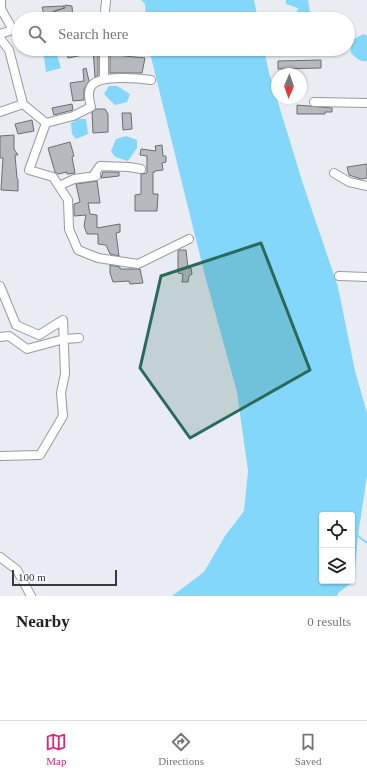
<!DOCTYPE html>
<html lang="en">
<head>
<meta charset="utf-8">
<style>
	:root { --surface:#fff; --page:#f2f2f2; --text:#222; --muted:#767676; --line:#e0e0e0; --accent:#db2777 }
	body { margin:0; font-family:"Times New Roman",serif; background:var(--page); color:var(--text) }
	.controls { position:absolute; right:12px; bottom:12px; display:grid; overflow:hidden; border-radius:4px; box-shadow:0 1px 3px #0004 }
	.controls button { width:36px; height:36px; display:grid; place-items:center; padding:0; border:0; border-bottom:1px solid var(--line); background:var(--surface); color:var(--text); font:20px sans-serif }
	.compass { position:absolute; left:271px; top:68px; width:36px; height:36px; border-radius:50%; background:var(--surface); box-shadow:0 1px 3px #0004; rotate:182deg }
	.scale { position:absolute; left:12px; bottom:10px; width:105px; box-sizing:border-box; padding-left:4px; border:2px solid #38393b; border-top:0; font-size:11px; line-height:14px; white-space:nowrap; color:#38393b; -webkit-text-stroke:3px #f7f9fe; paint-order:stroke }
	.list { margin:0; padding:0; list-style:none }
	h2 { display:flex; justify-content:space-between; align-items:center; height:52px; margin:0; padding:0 16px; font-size:17px }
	h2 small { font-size:13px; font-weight:400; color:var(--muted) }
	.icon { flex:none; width:22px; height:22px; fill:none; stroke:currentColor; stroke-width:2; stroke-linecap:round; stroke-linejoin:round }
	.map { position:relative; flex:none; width:367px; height:596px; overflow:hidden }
	.search { position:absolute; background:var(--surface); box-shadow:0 1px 3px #0004; left:12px; right:12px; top:12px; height:44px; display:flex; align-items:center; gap:10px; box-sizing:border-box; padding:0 14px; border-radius:22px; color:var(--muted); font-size:15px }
	.sheet { height:124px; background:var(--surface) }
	nav { display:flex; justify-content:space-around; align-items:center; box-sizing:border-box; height:56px; border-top:1px solid var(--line); background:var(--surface); font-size:11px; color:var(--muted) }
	nav a { display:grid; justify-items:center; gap:2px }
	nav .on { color:var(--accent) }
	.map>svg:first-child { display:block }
	.water { fill:#82d7fa; fill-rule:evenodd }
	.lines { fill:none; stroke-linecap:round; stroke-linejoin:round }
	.stream { stroke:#82d7fa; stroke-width:2 }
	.building { fill:#b6b9be; stroke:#6b6e73 }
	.minor-casing { stroke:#989aa0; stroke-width:10 }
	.minor { stroke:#fff; stroke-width:8 }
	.marked { fill:#296a59; fill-opacity:0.2; stroke:#296a59; stroke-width:3; stroke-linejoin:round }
</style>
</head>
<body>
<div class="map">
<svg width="367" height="596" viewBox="0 0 367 596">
	<rect width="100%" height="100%" fill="#e9ecf2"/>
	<path class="water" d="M 141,0 L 254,0 L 258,19 L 146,19 L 145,4 Z
		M 286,0 L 308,0 L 311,19 L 290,19 L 287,15 L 296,15 L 298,8 L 286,4 Z
		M 364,34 L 367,36 L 367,61 C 360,62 356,58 351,53 C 350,40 353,39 364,34 Z
		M 43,49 L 55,49 L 61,68 L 46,72 Z
		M 149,49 L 264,49 L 269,73 L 303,184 L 338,287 L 355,371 L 367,413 L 367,475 L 358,536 L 354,581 L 338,593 L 337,596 L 172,596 L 204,572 L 225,536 L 244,511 L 248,471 L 237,392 L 204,272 ZM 322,515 L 352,515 L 352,581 L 322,581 Z
		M 109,86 L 117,86 L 130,94 L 127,102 L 115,105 L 104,94 Z
		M 78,119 L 86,119 L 88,134 L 76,139 L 72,134 L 71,123 Z
		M 126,136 L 137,140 L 137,148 L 128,161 L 115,157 L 111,151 L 116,139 Z"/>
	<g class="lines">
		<path class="stream" d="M 352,538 L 358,536 L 367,543"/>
	</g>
	<path class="building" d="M 65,5 L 72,6 L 73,19 L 66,19 L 66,15 L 56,18 L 54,11 L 65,8 Z
		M 64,6 L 64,8 L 44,15 L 42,7 Z
		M 66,49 L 82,49 L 83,55 L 68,58 Z
		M 93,49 L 98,49 L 98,75 L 95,77 Z
		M 110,49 L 124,49 L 124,56 L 145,58 L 142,73 L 110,73 Z
		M 321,60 L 321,68 L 278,69 L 278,61 Z
		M 86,68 L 89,81 L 84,89 L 84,100 L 73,101 L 70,83 L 84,81 L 83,69 Z
		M 72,104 L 73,110 L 54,115 L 52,108 Z
		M 297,105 L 332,108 L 332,112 L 325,112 L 325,114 L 297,114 Z
		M 96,109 L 105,109 L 108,114 L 108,132 L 93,133 L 92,112 Z
		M 122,113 L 131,113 L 132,129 L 123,130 Z
		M 32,120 L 34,131 L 18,134 L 15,124 Z
		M 14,135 L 14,149 L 18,155 L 15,155 L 17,178 L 18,180 L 18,191 L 1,190 L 3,158 L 0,158 L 0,136 Z
		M 70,142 L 74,156 L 72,157 L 75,173 L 67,174 L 67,172 L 58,174 L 55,172 L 48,148 Z
		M 162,145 L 163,156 L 166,156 L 166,162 L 162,163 L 163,170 L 155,171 L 155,172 L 153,172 L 153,194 L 158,194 L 157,211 L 135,211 L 135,195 L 141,194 L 141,174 L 147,173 L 147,156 L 140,155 L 141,149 L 156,151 L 155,146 Z
		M 367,164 L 367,178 L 361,179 L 349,175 L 347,167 Z
		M 103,172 L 119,172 L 119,176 L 101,178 Z
		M 97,181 L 100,203 L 88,203 L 90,214 L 97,215 L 97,228 L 120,224 L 120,232 L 116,233 L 119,256 L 110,254 L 106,245 L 98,244 L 98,234 L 87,234 L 84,226 L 86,215 L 74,216 L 74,204 L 80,202 L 76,184 Z
		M 179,250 L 186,250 L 188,268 L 191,268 L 192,274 L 189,276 L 188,282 L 182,282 L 183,274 L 178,273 L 178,251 Z
		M 110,265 L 120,267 L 120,269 L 140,269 L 143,283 L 130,284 L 129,281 L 113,282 L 110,273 Z"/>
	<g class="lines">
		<defs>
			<path id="minor" d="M 104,19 L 106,2
				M 0,34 L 13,30 L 1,9 L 1,0
				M 0,38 L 9,50 L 23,104 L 46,123 L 73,116 L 91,107 C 89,100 87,91 92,85 C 101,75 138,78 151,80
				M 104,79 L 104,49
				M 314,102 L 367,103
				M 0,112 L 23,104
				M 46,123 L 29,170 L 53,177 L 68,200 L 69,229 L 78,250 L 98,258 L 138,264 L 189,239
				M 334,173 L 349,182 L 367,186
				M 59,186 L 74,179 L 96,176 L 95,173 L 100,166 L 129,167 L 141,169
				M 339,276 L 367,277
				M 0,286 L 16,325 L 39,335 L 63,320 L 65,374 L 61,393 L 63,416 L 40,455 L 0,456
				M 0,337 L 9,336 L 27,349 L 64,339 L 79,338
				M 0,557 L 17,570 L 31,596"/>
		</defs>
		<use href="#minor" class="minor-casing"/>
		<use href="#minor" class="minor"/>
	</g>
	<path class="marked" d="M 261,243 L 310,370 L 190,438 L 140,368 L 161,276 Z"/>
</svg>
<div class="controls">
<button><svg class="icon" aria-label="locate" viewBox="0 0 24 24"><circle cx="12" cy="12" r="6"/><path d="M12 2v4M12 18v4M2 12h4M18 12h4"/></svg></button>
<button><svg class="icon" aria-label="layers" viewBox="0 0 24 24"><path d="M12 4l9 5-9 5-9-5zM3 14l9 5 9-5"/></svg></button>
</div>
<svg class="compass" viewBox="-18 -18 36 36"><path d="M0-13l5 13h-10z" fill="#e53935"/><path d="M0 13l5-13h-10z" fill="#767676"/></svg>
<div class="scale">100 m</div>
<div class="search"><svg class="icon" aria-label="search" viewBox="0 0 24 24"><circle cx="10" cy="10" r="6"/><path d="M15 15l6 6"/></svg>Search here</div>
</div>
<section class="sheet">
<h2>Nearby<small>0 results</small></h2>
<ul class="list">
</ul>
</section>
<nav>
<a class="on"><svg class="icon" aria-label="map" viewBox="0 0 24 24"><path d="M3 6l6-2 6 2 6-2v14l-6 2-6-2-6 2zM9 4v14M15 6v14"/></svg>Map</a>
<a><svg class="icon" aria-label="directions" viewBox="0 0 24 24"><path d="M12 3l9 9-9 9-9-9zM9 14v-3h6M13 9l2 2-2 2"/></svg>Directions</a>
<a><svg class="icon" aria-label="saved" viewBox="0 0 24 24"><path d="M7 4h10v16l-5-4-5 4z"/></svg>Saved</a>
</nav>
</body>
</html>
